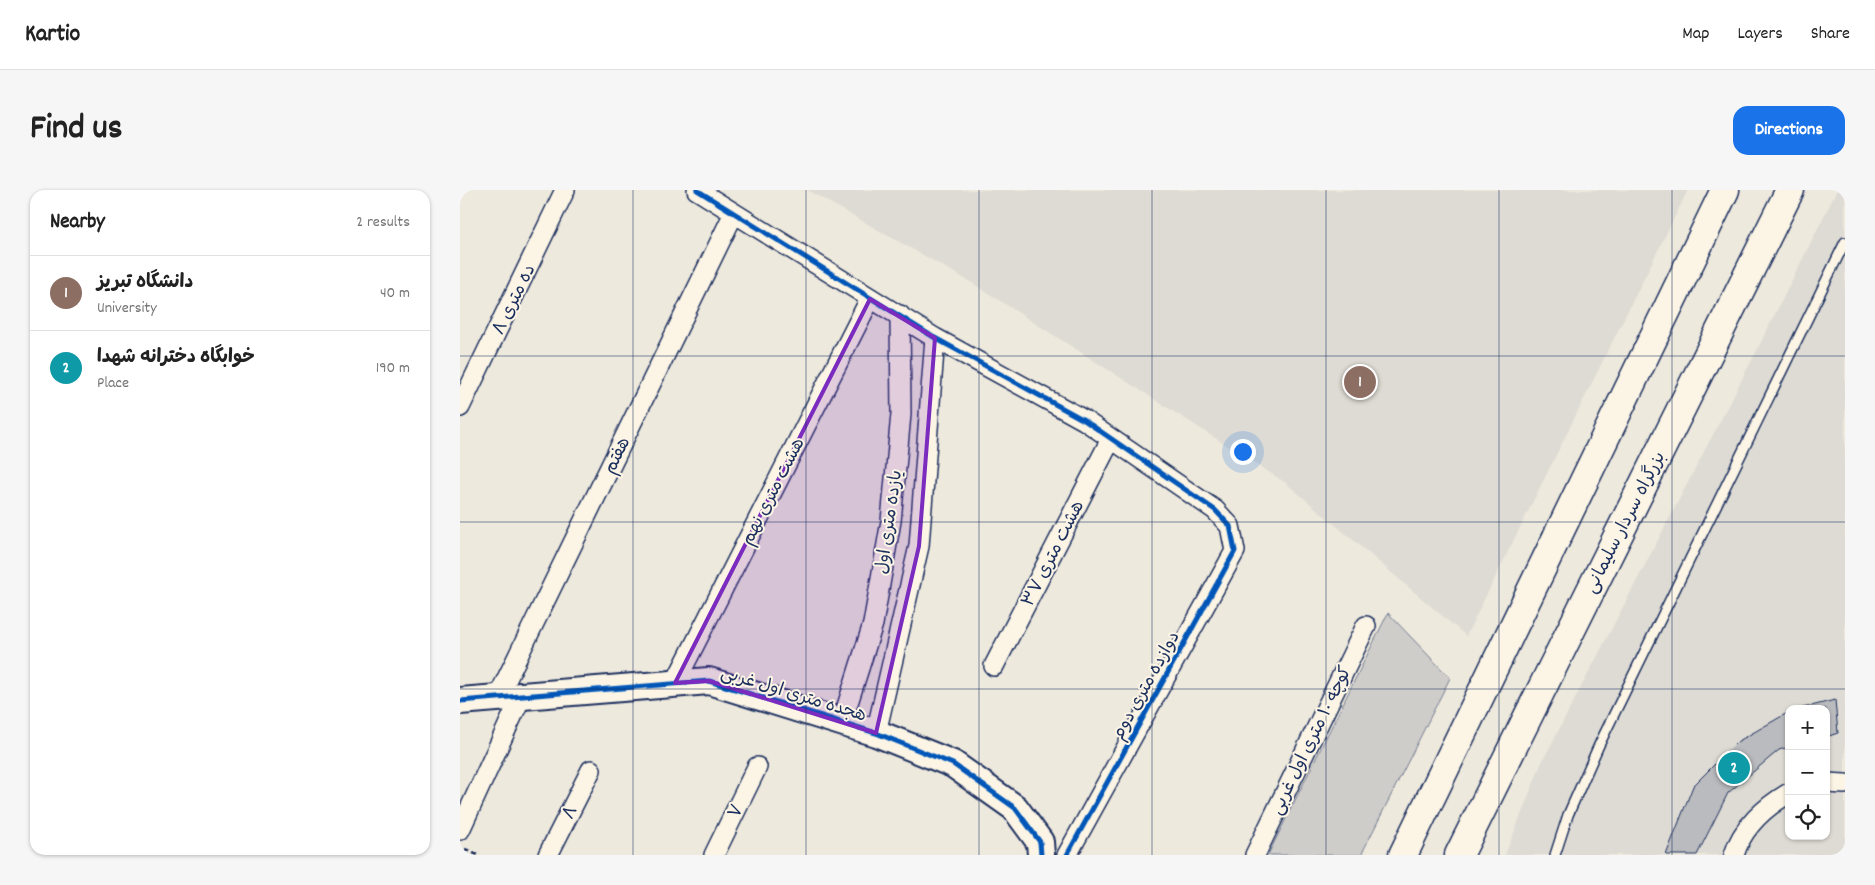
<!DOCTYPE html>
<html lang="en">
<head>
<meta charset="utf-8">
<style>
	:root { --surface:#fff; --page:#f6f6f6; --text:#222; --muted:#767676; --line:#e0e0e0; --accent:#1a73e8 }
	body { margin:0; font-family:Dekko,"Playpen Sans Arabic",sans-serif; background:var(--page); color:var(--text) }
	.controls { position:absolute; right:15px; bottom:15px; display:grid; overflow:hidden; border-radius:10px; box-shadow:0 1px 4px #0004 }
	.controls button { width:45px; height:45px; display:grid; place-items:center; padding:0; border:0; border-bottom:1px solid var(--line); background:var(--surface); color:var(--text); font:25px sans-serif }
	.you { position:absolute; left:782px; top:261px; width:18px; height:18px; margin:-12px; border:4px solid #fff; border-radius:50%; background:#1a73e8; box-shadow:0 0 0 8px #1a73e833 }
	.badge { display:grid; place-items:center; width:32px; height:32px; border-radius:50%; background:var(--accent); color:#fff; font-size:16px; font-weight:700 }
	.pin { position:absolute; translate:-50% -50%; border:2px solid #fff; box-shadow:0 1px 5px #0006 }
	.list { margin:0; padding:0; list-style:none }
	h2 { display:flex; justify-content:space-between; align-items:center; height:65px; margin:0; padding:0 20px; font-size:21px }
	h2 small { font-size:16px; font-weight:400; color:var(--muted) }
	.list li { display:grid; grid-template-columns:32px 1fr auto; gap:15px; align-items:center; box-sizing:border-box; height:75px; padding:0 20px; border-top:1px solid var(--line) }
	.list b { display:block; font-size:19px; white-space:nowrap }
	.list p { margin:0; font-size:16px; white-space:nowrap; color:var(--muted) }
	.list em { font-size:16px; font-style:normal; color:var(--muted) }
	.icon { flex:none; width:28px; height:28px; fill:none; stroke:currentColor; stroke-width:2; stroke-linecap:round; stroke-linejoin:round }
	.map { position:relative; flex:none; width:1385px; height:665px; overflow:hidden; border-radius:15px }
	header { display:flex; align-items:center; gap:30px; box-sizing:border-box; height:70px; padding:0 25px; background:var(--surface); border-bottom:1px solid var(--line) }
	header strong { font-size:24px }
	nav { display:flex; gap:28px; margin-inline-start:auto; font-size:18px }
	.intro { display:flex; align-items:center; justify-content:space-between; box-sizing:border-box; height:120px; padding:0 30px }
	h1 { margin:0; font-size:35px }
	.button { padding:12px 22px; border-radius:15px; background:var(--accent); color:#fff; font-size:18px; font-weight:700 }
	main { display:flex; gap:30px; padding:0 30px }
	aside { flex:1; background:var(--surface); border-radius:15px; box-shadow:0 1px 4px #0004 }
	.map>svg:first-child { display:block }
	.built { fill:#dedbd4; fill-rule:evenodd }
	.green { fill:#cfcdca; stroke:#757e94 }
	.building { fill:#babbbe; stroke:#1b2f5e }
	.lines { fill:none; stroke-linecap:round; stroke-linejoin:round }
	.lane-casing { stroke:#1b2f5e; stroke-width:12 }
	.street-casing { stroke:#1b2f5e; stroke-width:22 }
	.secondary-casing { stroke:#1b2f5e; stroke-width:30 }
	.highway-casing { stroke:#1b2f5e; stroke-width:31 }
	.path { stroke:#1b2f5e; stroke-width:3; stroke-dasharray:5 4; stroke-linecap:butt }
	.lane { stroke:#fcf5e5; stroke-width:9 }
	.street { stroke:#fcf5e5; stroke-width:19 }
	.secondary { stroke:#fcf5e5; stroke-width:26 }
	.highway { stroke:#fcf5e5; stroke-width:28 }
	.cycleway-casing { stroke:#fcf5e5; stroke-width:8 }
	.cycleway { stroke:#0057b8; stroke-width:5 }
	.marked { fill:#7b2cbf; fill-opacity:0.2; stroke:#7b2cbf; stroke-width:4; stroke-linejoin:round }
	.grid { fill:none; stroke:#1b2f5e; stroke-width:1; stroke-opacity:0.55 }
	.labels { text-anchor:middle; stroke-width:4; stroke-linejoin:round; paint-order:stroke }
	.street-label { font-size:18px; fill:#1b2f5e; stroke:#fcf5e5 }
</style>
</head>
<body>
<header>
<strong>Kartio</strong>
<nav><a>Map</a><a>Layers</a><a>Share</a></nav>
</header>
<div class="intro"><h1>Find us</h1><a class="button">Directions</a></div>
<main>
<aside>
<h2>Nearby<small>2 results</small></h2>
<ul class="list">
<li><span class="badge" style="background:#8d6e63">1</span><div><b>دانشگاه تبریز</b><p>University</p></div><em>40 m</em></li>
<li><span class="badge" style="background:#0f9aa8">2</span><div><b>خوابگاه دخترانه شهدا</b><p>Place</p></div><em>190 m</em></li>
</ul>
</aside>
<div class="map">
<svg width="1385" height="665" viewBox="0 0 1385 665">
	<rect width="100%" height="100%" fill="#eee9dd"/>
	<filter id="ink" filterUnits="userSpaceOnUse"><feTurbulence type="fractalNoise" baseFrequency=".02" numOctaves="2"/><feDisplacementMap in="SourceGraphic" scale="10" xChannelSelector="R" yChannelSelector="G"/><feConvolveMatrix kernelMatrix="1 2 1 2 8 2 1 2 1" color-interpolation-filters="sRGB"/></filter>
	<g filter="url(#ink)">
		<path class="built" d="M 347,0 L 1228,0 L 1006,446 L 826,293 L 509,91 Z
			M 1377,0 L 1385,0 L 1385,665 L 1045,665 L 1082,572 L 1295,164 ZM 1329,519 L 1366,519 L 1366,646 L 1329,646 Z"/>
		<path class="green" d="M 928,423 L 990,488 L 901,665 L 808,665 Z"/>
		<path class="building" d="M 1375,510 L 1378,543 L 1366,547 L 1366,519 L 1339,519 Z
			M 1329,522 L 1329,557 L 1319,560 L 1268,603 L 1237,665 L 1206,665 L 1233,596 L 1277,552 Z"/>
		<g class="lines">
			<defs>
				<path id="lane" d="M 1095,665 L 1108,625 L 1139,555 L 1385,52"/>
				<path id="street" d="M 237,0 L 475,148 L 624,230 L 755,320 L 770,336 L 775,361 L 607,665
					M 0,217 L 105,0
					M 534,476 L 651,249
					M 215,493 L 410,109
					M 38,507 L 274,23
					M 382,532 L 413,434 L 431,331 L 441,224 L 440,125
					M 416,543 L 459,356 L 475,148
					M 1366,593 L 1385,594
					M 0,640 L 62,505
					M 88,665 L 131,580
					M 254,665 L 297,577
					M 795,665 L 906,436
					M 1274,665 C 1282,638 1305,617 1329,603"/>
				<path id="secondary" d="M 0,511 L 249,491 L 416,543 L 493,574 L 555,618 L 580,652 L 581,665"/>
				<path id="highway" d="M 943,665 L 1265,0
					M 999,665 L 1330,0"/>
			</defs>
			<use href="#lane" class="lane-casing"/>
			<use href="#street" class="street-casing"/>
			<use href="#secondary" class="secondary-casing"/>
			<use href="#highway" class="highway-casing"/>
			<path class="path" d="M 5,659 L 18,665"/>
			<use href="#lane" class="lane"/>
			<use href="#street" class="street"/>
			<use href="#secondary" class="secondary"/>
			<use href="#highway" class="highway"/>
			<defs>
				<path id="cycleway" d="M 237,0 L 475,148 L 624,230 L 755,320 L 770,336 L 775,361 L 607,665
					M 0,511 L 249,491 L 416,543 L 493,574 L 555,618 L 580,652 L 581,665"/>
			</defs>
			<use href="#cycleway" class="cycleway-casing"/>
			<use href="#cycleway" class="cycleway"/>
		</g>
	</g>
	<path class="marked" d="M 410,109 L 475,148 L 459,356 L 416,543 L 249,491 L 215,493 Z"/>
	<path class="grid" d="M 173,0 L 173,665M 346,0 L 346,665M 519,0 L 519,665M 692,0 L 692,665M 866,0 L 866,665M 1039,0 L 1039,665M 1212,0 L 1212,665M 0,166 L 1385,166M 0,332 L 1385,332M 0,499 L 1385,499"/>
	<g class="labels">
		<g class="street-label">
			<text transform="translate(53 109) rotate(-64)" y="6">ده متری ۸</text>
			<text transform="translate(156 265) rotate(-64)" y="6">هفتم</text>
			<text transform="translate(312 301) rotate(-63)" y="6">هشت متری نهم</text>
			<text transform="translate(428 332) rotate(-82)" y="6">یازده متری اول</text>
			<text transform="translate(1164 332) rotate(-63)" y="6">بزرگراه سردار سلیمانی</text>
			<text transform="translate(592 363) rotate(-63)" y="6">هشت متری ۳۷</text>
			<text transform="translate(685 495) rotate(-61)" y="6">دوازده متری دوم</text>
			<text transform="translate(334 503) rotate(17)" y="6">هجده متری اول غربی</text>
			<text transform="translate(850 550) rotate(-64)" y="6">کوچه ۱۰ متری اول غربی</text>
			<text transform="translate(275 621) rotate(-64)" y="6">۷</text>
			<text transform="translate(109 622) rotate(-63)" y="6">۸</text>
		</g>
	</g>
</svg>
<div class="controls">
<button>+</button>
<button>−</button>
<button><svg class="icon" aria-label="locate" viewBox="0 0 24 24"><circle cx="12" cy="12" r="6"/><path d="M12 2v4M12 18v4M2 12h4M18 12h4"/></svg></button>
</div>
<div class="you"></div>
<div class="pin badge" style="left:900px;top:192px;background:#8d6e63">1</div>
<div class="pin badge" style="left:1274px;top:578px;background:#0f9aa8">2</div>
</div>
</main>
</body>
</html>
